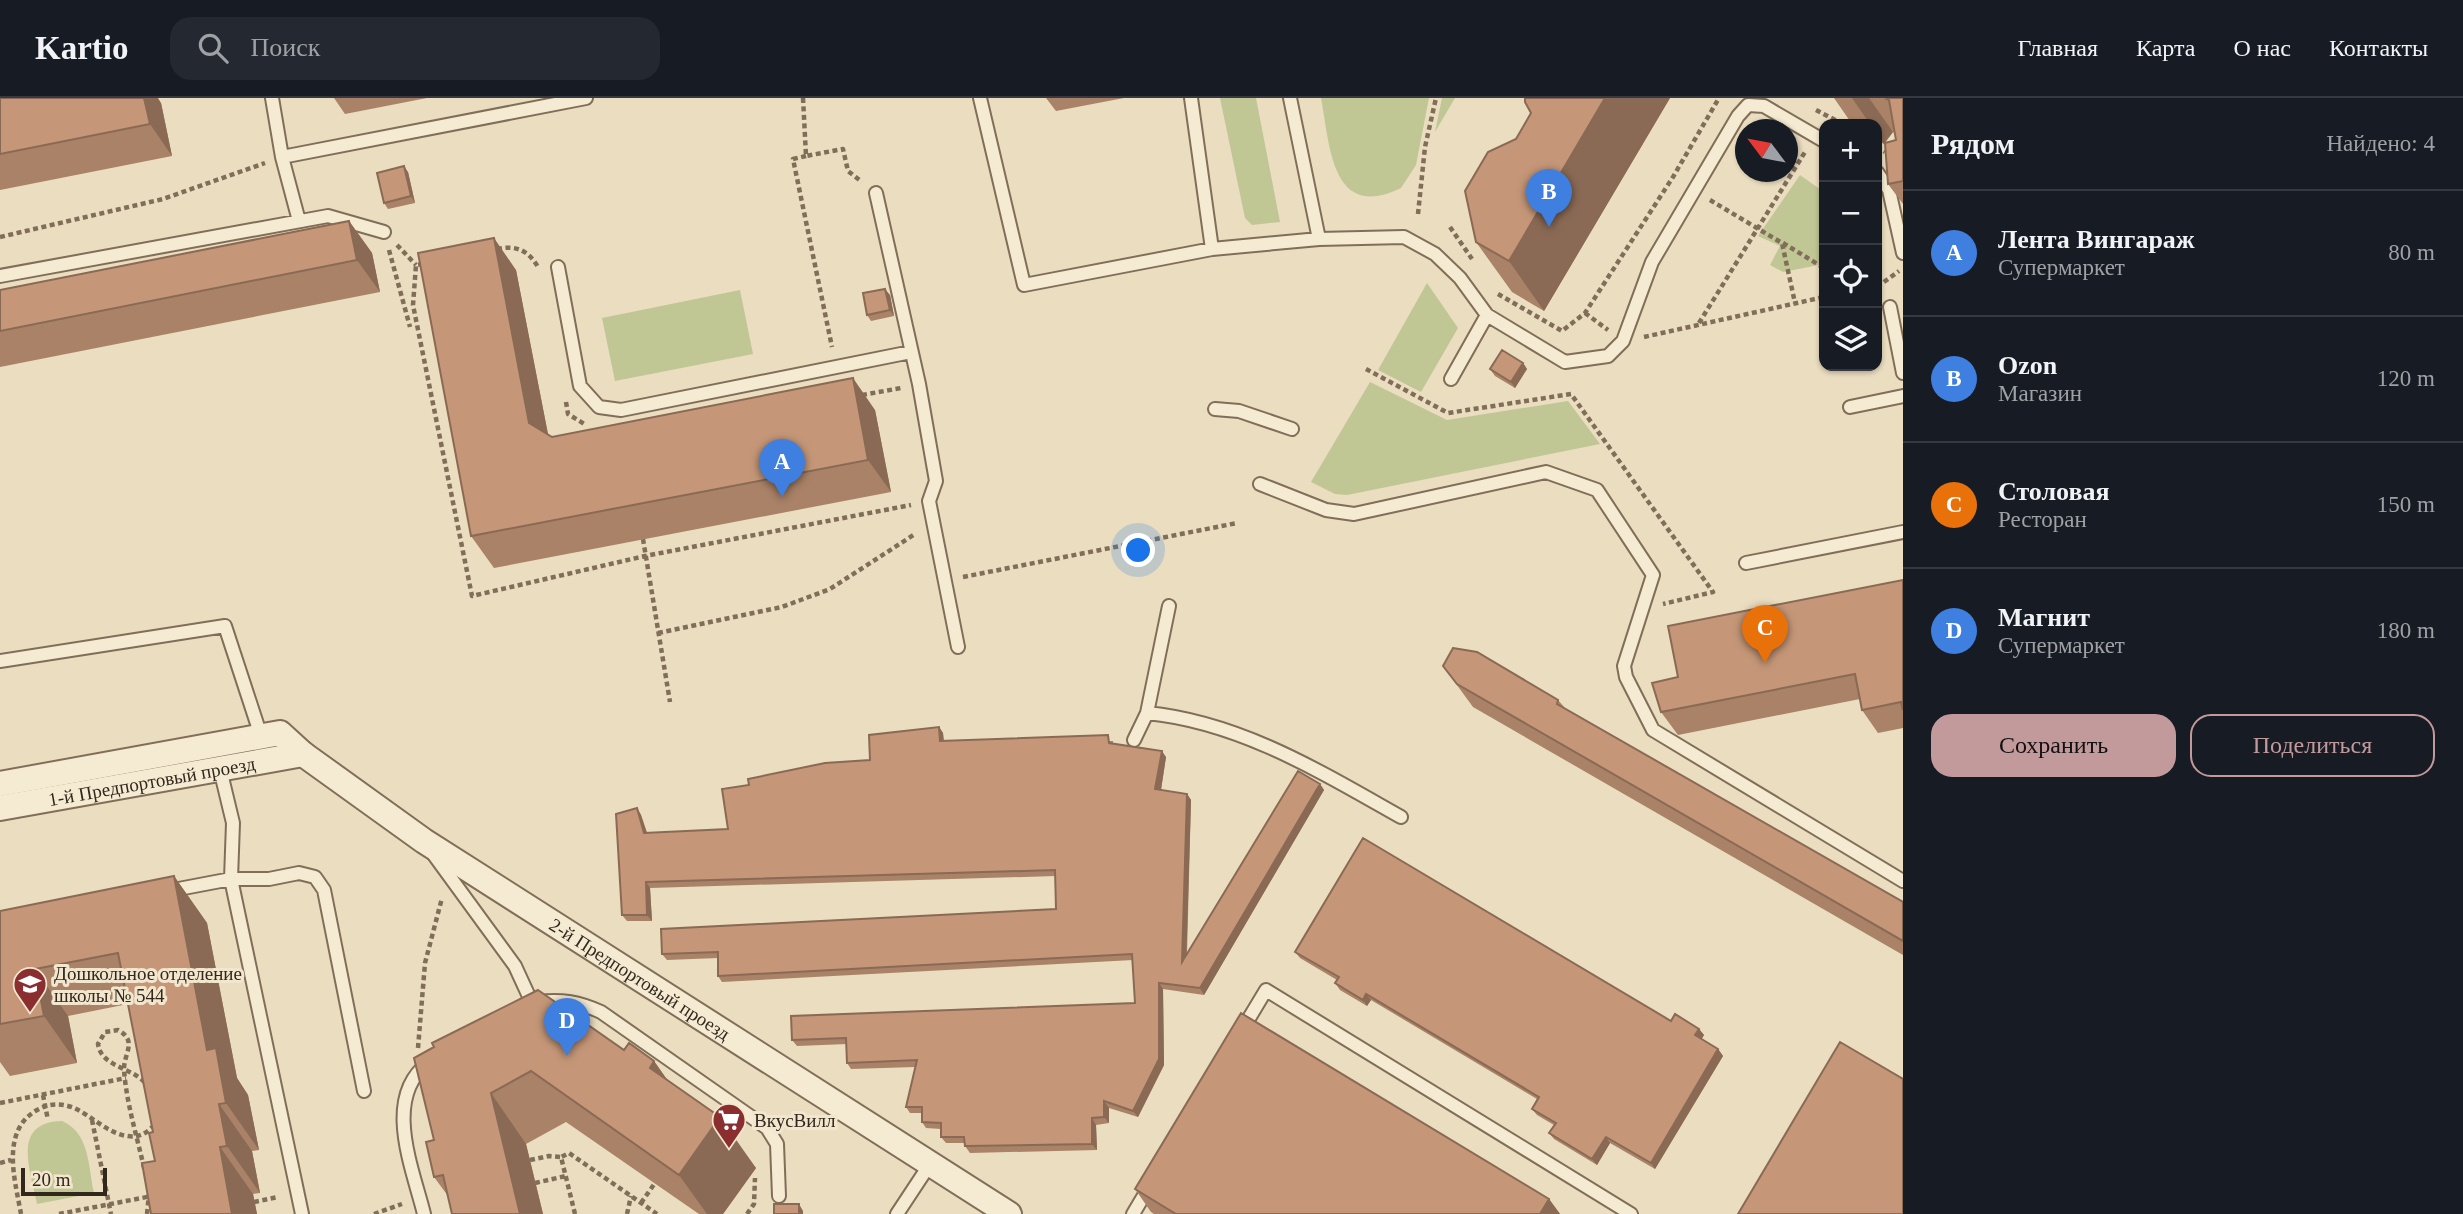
<!DOCTYPE html>
<html lang="ru">
<head>
<meta charset="utf-8">
<style>
	:root { --surface:#171b24; --page:#242831; --text:#f1f3f6; --muted:#9ea1a6; --line:#363941; --accent:#c39a9c }
	body { margin:0; font-family:Georgia,serif; background:var(--page); color:var(--text) }
	.controls { position:absolute; right:21px; top:21px; display:grid; overflow:hidden; border-radius:14px; box-shadow:0 2px 5px #0004 }
	.controls button { width:63px; height:63px; display:grid; place-items:center; padding:0; border:0; border-bottom:2px solid var(--line); background:var(--surface); color:var(--text); font:35px sans-serif }
	.compass { position:absolute; left:1735px; top:21px; width:63px; height:63px; border-radius:50%; background:var(--surface); box-shadow:0 2px 5px #0004; rotate:302deg }
	.scale { position:absolute; left:21px; bottom:18px; width:86px; box-sizing:border-box; padding-left:7px; border:4px solid #32271c; border-top:0; font-size:19px; line-height:24px; white-space:nowrap; color:#32271c; -webkit-text-stroke:5px #f2e7ce; paint-order:stroke }
	.you { position:absolute; left:1139px; top:453px; width:24px; height:24px; margin:-18px; border:5px solid #fff; border-radius:50%; background:#1a73e8; box-shadow:0 0 0 10px #1a73e833 }
	.badge { display:grid; place-items:center; width:46px; height:46px; border-radius:50%; background:var(--accent); color:#fff; font-size:23px; font-weight:700 }
	.pin { position:absolute; translate:-50% -58px; filter:drop-shadow(0 2px 4px #0008) }
	.pin::after { content:''; position:absolute; top:37px; width:24px; height:21px; background:inherit; clip-path:polygon(0 0,100% 0,50% 100%) }
	.list { margin:0; padding:0; list-style:none }
	h2 { display:flex; justify-content:space-between; align-items:center; height:91px; margin:0; padding:0 28px; font-size:30px }
	h2 small { font-size:23px; font-weight:400; color:var(--muted) }
	.list li { display:grid; grid-template-columns:46px 1fr auto; gap:21px; align-items:center; box-sizing:border-box; height:126px; padding:0 28px; border-top:2px solid var(--line) }
	.list b { display:block; font-size:26px; white-space:nowrap }
	.list p { margin:0; font-size:23px; white-space:nowrap; color:var(--muted) }
	.list em { font-size:23px; font-style:normal; color:var(--muted) }
	.actions { display:flex; gap:14px; padding:21px 28px }
	.actions a { flex:1; padding:16px 0; border:2px solid var(--accent); border-radius:21px; text-align:center; font-size:24px; color:var(--accent) }
	.actions .main { background:var(--accent); color:#111 }
	.icon { flex:none; width:38px; height:38px; fill:none; stroke:currentColor; stroke-width:2; stroke-linecap:round; stroke-linejoin:round }
	.map { position:relative; flex:none; width:1903px; height:1116px; overflow:hidden }
	header { display:flex; align-items:center; gap:42px; box-sizing:border-box; height:98px; padding:0 35px; background:var(--surface); border-bottom:2px solid var(--line) }
	header strong { font-size:33px }
	nav { display:flex; gap:38px; margin-inline-start:auto; font-size:24px }
	.search { width:490px; height:63px; background:var(--page); display:flex; align-items:center; gap:18px; box-sizing:border-box; padding:0 24px; border-radius:21px; color:var(--muted); font-size:26px }
	main { display:flex }
	aside { flex:1; background:var(--surface) }
	.map>svg:first-child { display:block }
	.green { fill:#c1c695 }
	.lines { fill:none; stroke-linecap:round; stroke-linejoin:round }
	.service-casing { stroke:#816e59; stroke-width:16 }
	.minor-casing { stroke:#816e59; stroke-width:28 }
	.path { stroke:#816e59; stroke-width:4.5; stroke-dasharray:5 3.5; stroke-linecap:butt }
	.service { stroke:#f5ead2; stroke-width:12 }
	.minor { stroke:#f5ead2; stroke-width:24 }
	.wall { fill:#a98267; fill-rule:evenodd }
	.shaded-wall { fill:#8a6a54 }
	.building { fill:#c59778; stroke:#8a6a54; stroke-width:2 }
	.labels { text-anchor:middle; stroke-width:6; stroke-linejoin:round; paint-order:stroke }
	.street-label { font-size:19px; fill:#32271c; stroke:#f2e7ce }
	.poi-label { font-size:19px; fill:#32271c; stroke:#f2e7ce; text-anchor:start }
</style>
</head>
<body>
<header>
<strong>Kartio</strong>
<div class="search"><svg class="icon" aria-label="search" viewBox="0 0 24 24"><circle cx="10" cy="10" r="6"/><path d="M15 15l6 6"/></svg>Поиск</div>
<nav><a>Главная</a><a>Карта</a><a>О нас</a><a>Контакты</a></nav>
</header>
<main>
<div class="map">
<svg width="1903" height="1116" viewBox="0 0 1903 1116">
	<rect width="100%" height="100%" fill="#eaddc0"/>
	<path class="green" d="M 1220,0 L 1256,0 L 1280,124 L 1252,127 L 1245,120 Z
		M 1321,0 L 1429,0 L 1416,67 L 1401,90 C 1331,124 1330,47 1321,0 Z
		M 1442,0 L 1455,0 L 1435,34 Z
		M 1800,77 L 1824,94 L 1824,166 L 1783,174 L 1770,167 L 1780,148 L 1758,138 Z
		M 1427,185 L 1458,230 L 1421,294 L 1378,272 Z
		M 740,192 L 753,256 L 615,283 L 602,220 Z
		M 1370,284 L 1447,322 L 1568,303 L 1600,346 L 1347,397 L 1335,396 L 1311,384 Z
		M 62,1023 C 90,1035 88,1068 94,1095 L 37,1106 C 31,1074 10,1024 62,1023 Z"/>
	<g class="lines">
		<defs>
			<path id="service" d="M 272,0 L 282,59 L 299,123
				M 980,0 L 1024,187 L 1212,151 L 1319,141 L 1404,139 L 1435,156 L 1460,180 L 1487,217 L 1565,264 L 1608,258 L 1623,243 L 1652,164 L 1738,18 L 1748,7 L 1764,8 L 1824,43
				M 1191,0 L 1212,151
				M 1290,0 L 1319,141
				M 282,59 L 586,0
				M 1877,74 L 1889,92 L 1903,155
				M 876,95 L 919,286 L 936,383 L 929,403 L 958,549
				M 558,169 L 580,288 L 599,309 L 621,312 L 911,254
				M 0,178 L 328,118 L 384,134
				M 1890,209 L 1903,275
				M 1451,281 L 1487,217
				M 1850,309 L 1903,298
				M 1215,311 L 1239,313 L 1292,331
				M 1260,386 L 1326,412 L 1354,416 L 1546,374 L 1597,392 L 1653,477 L 1624,568 L 1626,579 L 1653,632 L 1903,783
				M 1746,465 L 1903,434
				M 0,563 L 225,528 L 261,638
				M 1147,615 C 1240,624 1321,674 1401,719
				M 1134,642 L 1147,615 L 1169,508
				M 220,671 L 233,725 L 231,781 L 302,1116
				M 434,757 L 515,868 L 532,905
				M 168,793 L 231,781 L 269,781 L 299,775 L 315,779 L 324,792 L 364,993
				M 538,904 C 562,901 579,904 601,914 L 767,1030 L 777,1046 L 779,1098
				M 1242,932 L 1266,892 L 1631,1116
				M 424,1116 C 413,1071 382,1000 428,965
				M 897,1116 L 930,1066
				M 1133,1116 L 1149,1089"/>
			<g id="minor">
				<path id="s1" d="M 0,686 L 280,635 L 303,656 L 424,743 L 1009,1116"/>
				<path id="s2" d="M 0,710 L 303,656"/>
			</g>
		</defs>
		<use href="#service" class="service-casing"/>
		<use href="#minor" class="minor-casing"/>
		<path class="path" d="M 803,0 L 806,58 L 843,51 L 848,73 L 862,84
			M 1816,12 L 1843,26
			M 1877,48 L 1885,54
			M 806,58 L 793,61 L 832,249
			M 1710,102 L 1782,145 L 1795,205
			M 1418,116 L 1425,49 L 1436,0
			M 1450,129 L 1472,161
			M 0,139 L 163,101 L 265,65
			M 1783,145 L 1824,170
			M 397,147 L 416,167
			M 497,151 C 516,147 528,152 538,169
			M 389,152 L 410,229
			M 423,166 L 416,167 L 413,207 L 472,498 L 645,458 L 911,407
			M 1877,189 L 1899,173
			M 1498,196 L 1562,233 L 1585,215 L 1673,79 L 1719,0
			M 1585,215 L 1608,232
			M 1699,225 L 1805,54
			M 1644,239 L 1824,199
			M 1366,271 L 1448,315 L 1571,296 L 1713,494 L 1663,506
			M 862,297 L 901,290
			M 566,304 L 568,316 L 586,327
			M 643,441 L 670,604
			M 963,479 L 1237,425
			M 658,535 L 782,509 L 830,491 L 915,436
			M 418,950 L 425,865 L 442,800
			M 43,997 L 48,1022
			M 0,1005 L 126,980
			M 92,1022 L 111,1116
			M 530,1062 L 549,1058 L 561,1059
			M 0,1065 L 11,1062
			M 144,1070 C 137,1038 126,1004 124,971 C 124,955 138,943 118,932 L 105,934 L 98,946 C 101,969 132,969 145,985
			M 535,1085 L 566,1078
			M 254,1104 L 278,1099
			M 641,1105 L 655,1085
			M 21,1116 C 15,1082 0,1033 37,1012 C 49,1005 62,1005 74,1010 C 92,1018 107,1035 127,1038 C 140,1040 147,1035 155,1026
			M 59,1116 L 152,1098
			M 147,1116 L 149,1096
			M 374,1116 L 402,1106
			M 575,1116 L 561,1059 L 569,1055 L 657,1116
			M 627,1116 L 631,1098
			M 747,1116 L 754,1106 L 755,1080"/>
		<use href="#service" class="service"/>
		<use href="#minor" class="minor"/>
	</g>
	<path class="wall" d="M 0,0 L 161,5 L 172,58 L 0,92 Z
		M 334,0 L 427,0 L 345,16 Z
		M 1046,0 L 1124,0 L 1056,13 Z
		M 1670,0 L 1544,213 L 1512,194 L 1476,144 L 1516,41 L 1531,15 Z
		M 1834,0 L 1903,0 L 1903,106 L 1888,86 L 1885,45 L 1884,46 L 1877,42 L 1877,26 L 1852,26 ZM 1893,34 L 1895,35 L 1896,42 L 1885,44 Z
		M 408,74 L 415,105 L 388,111 L 384,105 Z
		M 349,123 L 372,155 L 380,194 L 0,269 L 0,192 Z
		M 516,172 L 548,336 L 552,339 L 875,312 L 891,394 L 494,470 L 471,438 Z
		M 890,197 L 894,218 L 871,223 L 867,217 Z
		M 1523,265 L 1527,271 L 1515,290 L 1495,278 L 1490,271 Z
		M 1903,482 L 1903,630 L 1878,635 L 1862,612 L 1860,601 L 1678,637 L 1661,614 L 1678,579 Z
		M 1443,568 L 1558,602 L 1565,610 L 1903,804 L 1903,857 L 1473,609 Z
		M 939,629 L 943,635 L 944,643 L 1113,643 L 1113,645 L 1166,659 L 1161,692 L 1187,696 L 1191,702 L 1187,856 L 1320,686 L 1324,692 L 1204,897 L 1163,891 L 1164,967 L 1138,1019 L 1109,1010 L 1109,1025 L 1096,1027 L 1097,1052 L 970,1055 L 965,1048 L 965,1045 L 946,1045 L 941,1039 L 941,1031 L 926,1030 L 922,1024 L 922,1015 L 910,1015 L 906,1009 L 915,969 L 851,971 L 847,965 L 847,946 L 797,948 L 792,942 L 1135,905 L 1133,862 L 722,884 L 718,878 L 718,860 L 667,862 L 662,856 L 1056,811 L 1055,778 L 650,790 L 652,823 L 627,823 L 622,817 L 637,710 L 641,717 L 647,735 L 728,731 L 749,687 L 870,662 Z
		M 174,778 L 207,825 L 237,980 L 248,997 L 259,1052 L 252,1053 L 260,1095 L 253,1096 L 257,1116 L 151,1116 L 155,1063 L 153,1034 L 128,906 L 68,918 L 77,965 L 10,978 L 0,964 L 0,813 Z
		M 1295,854 L 1671,923 L 1699,931 L 1704,937 L 1701,941 L 1718,951 L 1723,958 L 1655,1071 L 1610,1045 L 1597,1067 L 1554,1041 L 1549,1035 L 1554,1027 L 1537,1017 L 1532,1011 L 1537,1001 L 1371,902 L 1367,908 L 1340,892 L 1335,885 L 1337,882 L 1300,860 Z
		M 624,952 L 654,963 L 668,983 L 756,1070 L 723,1116 L 699,1116 L 566,1024 L 526,1046 L 543,1116 L 452,1116 L 448,1098 L 434,1079 L 434,1042 L 414,960 Z
		M 1135,1091 L 1549,1101 L 1560,1116 L 1154,1116 L 1151,1114 Z"/>
	<path class="shaded-wall" d="M 144,0 L 158,0 L 161,5 L 172,58 L 150,26 Z
		M 1605,0 L 1670,0 L 1544,213 L 1509,163 Z
		M 1852,0 L 1869,0 L 1893,34 L 1884,46 L 1877,36 L 1877,26 L 1870,26 Z
		M 404,68 L 408,74 L 415,105 L 411,98 Z
		M 349,123 L 372,155 L 380,194 L 357,162 Z
		M 494,140 L 516,172 L 552,357 L 529,325 Z
		M 885,191 L 890,197 L 894,218 L 890,212 Z
		M 1523,265 L 1527,271 L 1515,290 L 1511,284 Z
		M 853,280 L 875,312 L 891,394 L 868,362 Z
		M 939,629 L 943,635 L 944,650 L 940,643 Z
		M 1162,653 L 1166,659 L 1160,698 L 1155,691 Z
		M 1320,686 L 1324,692 L 1204,897 L 1200,890 Z
		M 1187,696 L 1191,702 L 1186,870 L 1182,864 Z
		M 637,710 L 641,717 L 649,741 L 644,735 Z
		M 174,778 L 207,825 L 237,980 L 248,997 L 259,1052 L 226,1005 L 207,952 Z
		M 646,784 L 650,790 L 652,823 L 647,817 Z
		M 35,871 L 68,918 L 77,965 L 44,918 Z
		M 1159,885 L 1163,891 L 1164,967 L 1138,1019 L 1133,1013 Z
		M 1366,896 L 1371,902 L 1367,908 L 1363,902 Z
		M 1699,931 L 1704,937 L 1700,944 L 1695,937 Z
		M 1718,951 L 1723,958 L 1655,1071 L 1651,1065 Z
		M 654,963 L 689,1013 L 650,970 Z
		M 491,995 L 526,1046 L 543,1116 L 520,1116 Z
		M 1104,1003 L 1109,1010 L 1109,1025 L 1104,1019 Z
		M 219,1006 L 252,1053 L 260,1095 L 227,1048 Z
		M 720,1019 L 756,1070 L 723,1116 L 707,1116 L 679,1077 Z
		M 1092,1020 L 1096,1027 L 1097,1052 L 1092,1046 Z
		M 1606,1039 L 1610,1045 L 1597,1067 L 1592,1061 Z
		M 220,1049 L 253,1096 L 257,1116 L 232,1116 Z
		M 1549,1101 L 1560,1116 L 1540,1116 Z
		M 799,1106 L 803,1113 L 803,1116 L 799,1116 Z"/>
	<path class="building" d="M 0,0 L 144,0 L 150,26 L 0,56 Z
		M 1525,0 L 1605,0 L 1509,163 L 1476,144 L 1465,93 L 1488,54 L 1516,41 L 1531,15 L 1525,4 Z
		M 1885,0 L 1903,0 L 1903,83 L 1888,86 L 1885,45 L 1896,42 L 1889,2 Z
		M 404,68 L 411,98 L 384,105 L 377,75 Z
		M 349,123 L 357,162 L 0,233 L 0,192 Z
		M 494,140 L 529,325 L 552,339 L 853,280 L 868,362 L 471,438 L 418,155 Z
		M 885,191 L 890,212 L 867,217 L 863,195 Z
		M 1502,252 L 1523,265 L 1511,284 L 1490,271 Z
		M 1903,482 L 1903,612 L 1901,604 L 1862,612 L 1855,576 L 1661,614 L 1652,585 L 1678,579 L 1668,528 Z
		M 1453,550 L 1477,554 L 1558,602 L 1557,606 L 1903,804 L 1903,843 L 1457,586 L 1443,568 Z
		M 939,629 L 940,643 L 1108,637 L 1109,645 L 1162,653 L 1155,691 L 1187,696 L 1182,864 L 1298,673 L 1320,686 L 1200,890 L 1159,885 L 1159,961 L 1133,1013 L 1104,1003 L 1104,1019 L 1092,1020 L 1092,1046 L 965,1048 L 964,1039 L 941,1039 L 941,1025 L 922,1024 L 922,1009 L 906,1009 L 917,962 L 847,965 L 846,940 L 792,942 L 791,918 L 1135,905 L 1132,856 L 718,878 L 718,854 L 662,856 L 661,831 L 1056,811 L 1055,772 L 646,784 L 647,817 L 622,817 L 616,716 L 637,710 L 644,735 L 728,731 L 722,691 L 749,687 L 748,681 L 825,665 L 870,662 L 869,637 Z
		M 1363,740 L 1671,923 L 1675,916 L 1699,931 L 1695,937 L 1718,951 L 1651,1065 L 1606,1039 L 1592,1061 L 1549,1035 L 1556,1025 L 1532,1011 L 1539,999 L 1366,896 L 1363,902 L 1335,885 L 1339,879 L 1295,854 Z
		M 174,778 L 207,952 L 216,950 L 226,1005 L 219,1006 L 227,1048 L 220,1049 L 232,1116 L 151,1116 L 142,1065 L 155,1063 L 149,1035 L 153,1034 L 118,855 L 35,871 L 44,918 L 0,926 L 0,813 Z
		M 538,892 L 624,952 L 629,945 L 654,963 L 650,970 L 720,1019 L 679,1077 L 531,973 L 491,995 L 520,1116 L 452,1116 L 443,1077 L 434,1079 L 426,1044 L 434,1042 L 414,960 L 434,949 L 432,945 Z
		M 1241,915 L 1549,1101 L 1540,1116 L 1176,1116 L 1135,1091 Z
		M 1840,944 L 1903,981 L 1903,1116 L 1738,1116 Z
		M 774,1106 L 799,1106 L 799,1116 L 774,1116 Z"/>
	<defs>
		<symbol id="school-pin" viewBox="-11 -11 22 30"><path d="M0 17L-7.5 6A9.5 9.5 0 1 1 7.5 6Z" fill="#8b2e2f" stroke="#f2e7ce"/><path d="M0-5L7-2L0 1L-7-2ZM-4 1L0 2.5L4 1V4Q0 6-4 4Z" fill="#fff"/></symbol>
		<symbol id="supermarket-pin" viewBox="-11 -11 22 30"><path d="M0 17L-7.5 6A9.5 9.5 0 1 1 7.5 6Z" fill="#8b2e2f" stroke="#f2e7ce"/><path d="M-6-5.5h2.5l.6 2H6L4.5 2H-2.5L-4.4-4H-6ZM-1.5 3.2a1.3 1.3 0 1 0 .1 0ZM3 3.2a1.3 1.3 0 1 0 .1 0Z" fill="#fff"/></symbol>
	</defs>
	<g fill-rule="evenodd">
		<use href="#school-pin" x="11" y="867" width="38" height="52"/>
		<use href="#supermarket-pin" x="710" y="1003" width="38" height="52"/>
	</g>
	<g class="labels">
		<g class="street-label">
			<text dy="7" stroke="none"><textPath href="#s2" startOffset="154">1-й Предпортовый проезд</textPath></text>
			<text dy="7" stroke="none"><textPath href="#s1" startOffset="721">2-й Предпортовый проезд</textPath></text>
		</g>
		<g class="poi-label">
			<text x="54" y="882">Дошкольное отделение<tspan x="54" dy="22">школы № 544</tspan></text>
			<text x="754" y="1029">ВкусВилл</text>
		</g>
	</g>
</svg>
<div class="controls">
<button>+</button>
<button>−</button>
<button><svg class="icon" aria-label="locate" viewBox="0 0 24 24"><circle cx="12" cy="12" r="6"/><path d="M12 2v4M12 18v4M2 12h4M18 12h4"/></svg></button>
<button><svg class="icon" aria-label="layers" viewBox="0 0 24 24"><path d="M12 4l9 5-9 5-9-5zM3 14l9 5 9-5"/></svg></button>
</div>
<svg class="compass" viewBox="-18 -18 36 36"><path d="M0-13l5 13h-10z" fill="#e53935"/><path d="M0 13l5-13h-10z" fill="#9ea1a6"/></svg>
<div class="scale">20 m</div>
<div class="you"></div>
<div class="pin badge" style="left:782px;top:399px;background:#3f7fe0">A</div>
<div class="pin badge" style="left:1549px;top:129px;background:#3f7fe0">B</div>
<div class="pin badge" style="left:1765px;top:565px;background:#e8710a">C</div>
<div class="pin badge" style="left:567px;top:958px;background:#3f7fe0">D</div>
</div>
<aside>
<h2>Рядом<small>Найдено: 4</small></h2>
<ul class="list">
<li><span class="badge" style="background:#3f7fe0">A</span><div><b>Лента Вингараж</b><p>Супермаркет</p></div><em>80 m</em></li>
<li><span class="badge" style="background:#3f7fe0">B</span><div><b>Ozon</b><p>Магазин</p></div><em>120 m</em></li>
<li><span class="badge" style="background:#e8710a">C</span><div><b>Столовая</b><p>Ресторан</p></div><em>150 m</em></li>
<li><span class="badge" style="background:#3f7fe0">D</span><div><b>Магнит</b><p>Супермаркет</p></div><em>180 m</em></li>
</ul>
<div class="actions"><a class="main">Сохранить</a><a>Поделиться</a></div>
</aside>
</main>
</body>
</html>
